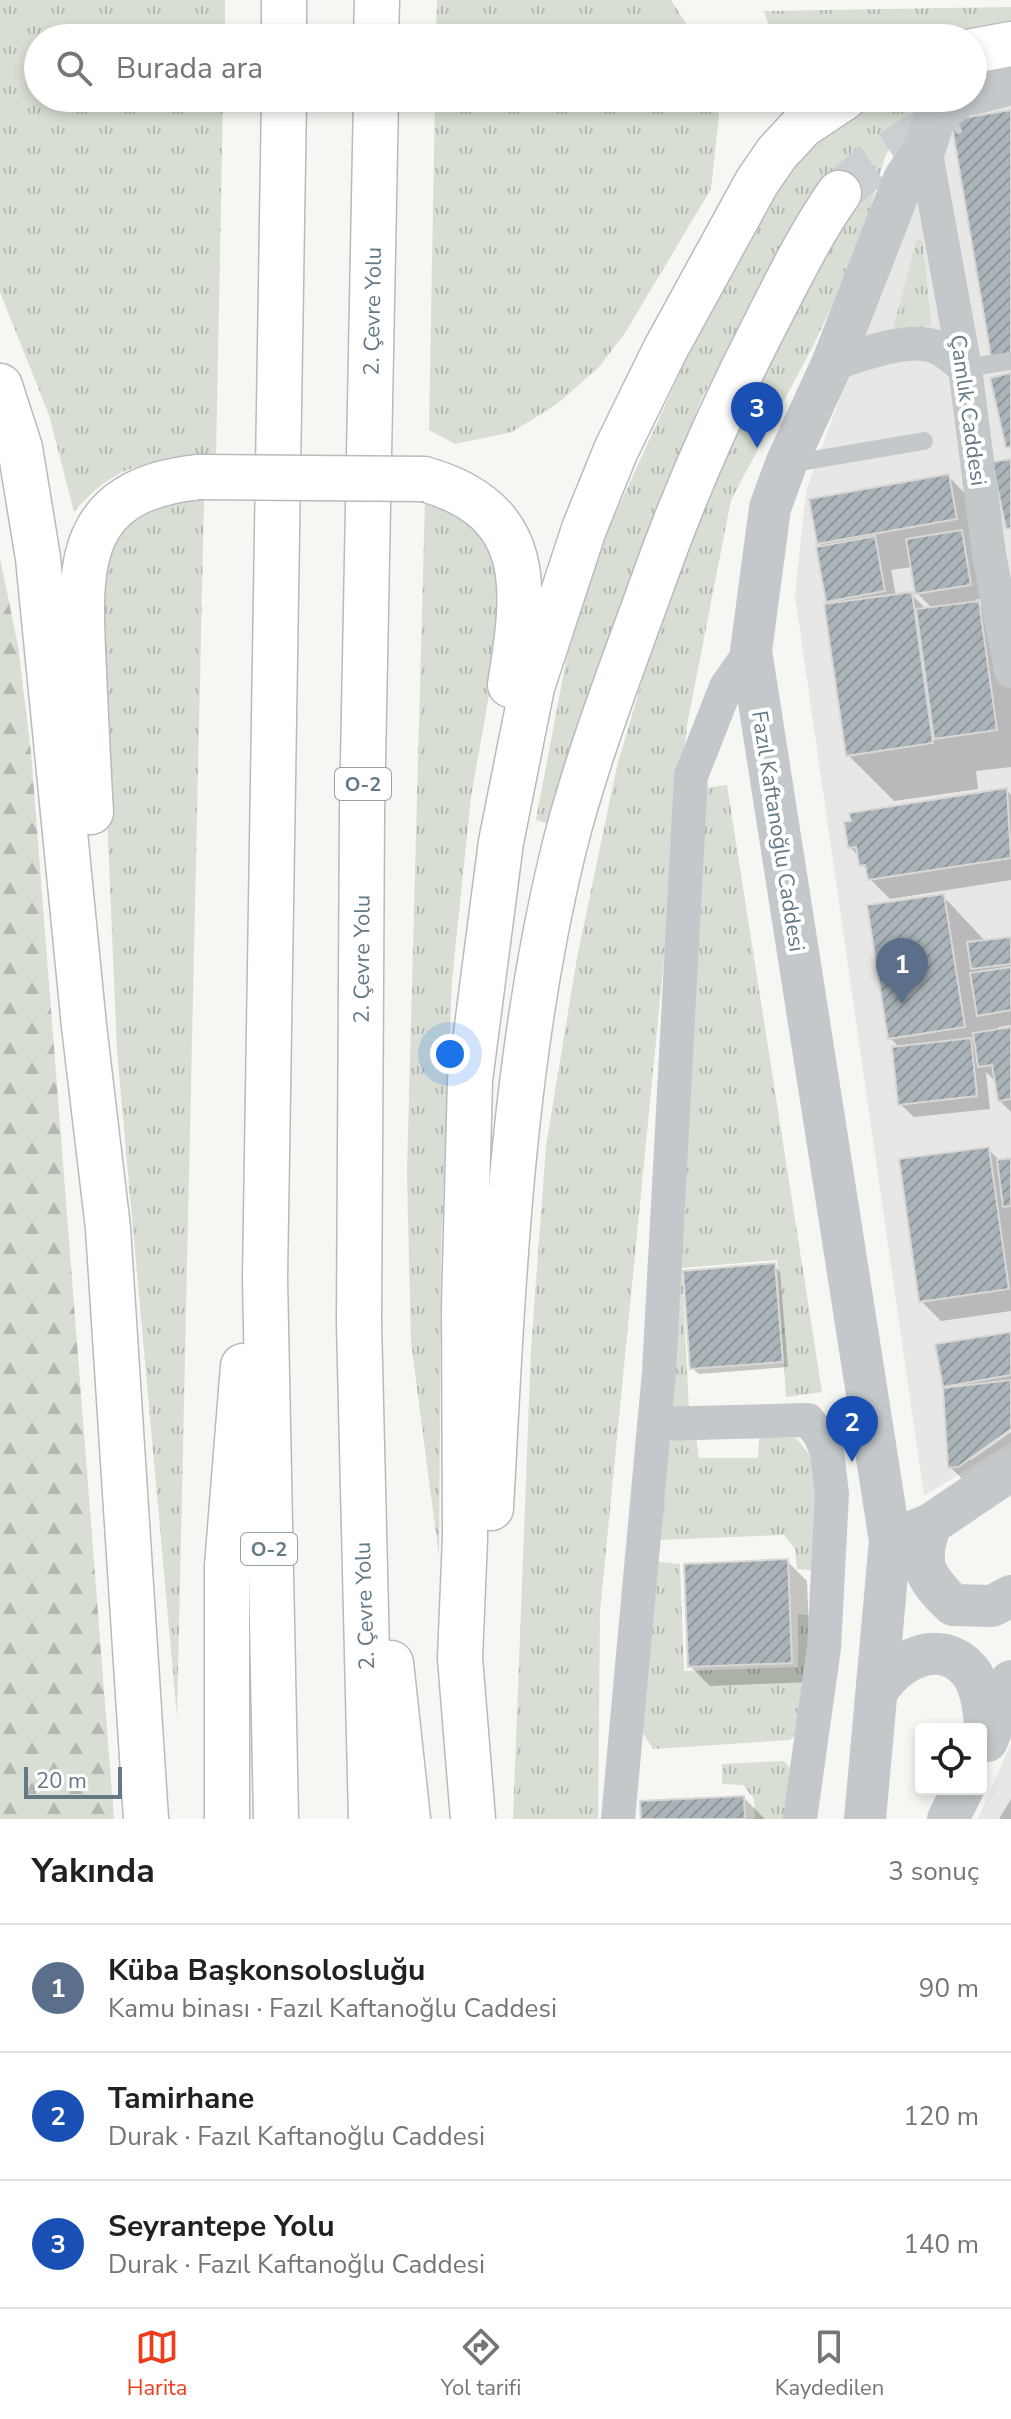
<!DOCTYPE html>
<html lang="tr">
<head>
<meta charset="utf-8">
<style>
	:root { --surface:#fff; --page:#f2f2f2; --text:#202124; --muted:#757577; --line:#e0e0e0; --accent:#ee3d1b }
	body { margin:0; font-family:"Nunito Sans",sans-serif; background:var(--page); color:var(--text) }
	.controls { position:absolute; right:24px; bottom:24px; display:grid; overflow:hidden; border-radius:8px; box-shadow:0 4px 12px #0003 }
	.controls button { width:72px; height:72px; display:grid; place-items:center; padding:0; border:0; border-bottom:2px solid var(--line); background:var(--surface); color:var(--text); font:40px sans-serif }
	.scale { position:absolute; left:24px; bottom:20px; width:98px; box-sizing:border-box; padding-left:8px; border:4px solid #637986; border-top:0; font-size:22px; line-height:28px; white-space:nowrap; color:#637986; -webkit-text-stroke:6px #fff; paint-order:stroke }
	.you { position:absolute; left:450px; top:1054px; width:28px; height:28px; margin:-20px; border:6px solid #fff; border-radius:50%; background:#1a73e8; box-shadow:0 0 0 12px #1a73e833 }
	.badge { display:grid; place-items:center; width:52px; height:52px; border-radius:50%; background:var(--accent); color:#fff; font-size:26px; font-weight:700 }
	.pin { position:absolute; translate:-50% -66px; filter:drop-shadow(0 2px 4px #0008) }
	.pin::after { content:''; position:absolute; top:42px; width:28px; height:24px; background:inherit; clip-path:polygon(0 0,100% 0,50% 100%) }
	.list { margin:0; padding:0; list-style:none }
	h2 { display:flex; justify-content:space-between; align-items:center; height:104px; margin:0; padding:0 32px; font-size:34px }
	h2 small { font-size:26px; font-weight:400; color:var(--muted) }
	.list li { display:grid; grid-template-columns:52px 1fr auto; gap:24px; align-items:center; box-sizing:border-box; height:128px; padding:0 32px; border-top:2px solid var(--line) }
	.list b { display:block; font-size:30px; white-space:nowrap }
	.list p { margin:0; font-size:26px; white-space:nowrap; color:var(--muted) }
	.list em { font-size:26px; font-style:normal; color:var(--muted) }
	.icon { flex:none; width:44px; height:44px; fill:none; stroke:currentColor; stroke-width:2; stroke-linecap:round; stroke-linejoin:round }
	.map { position:relative; flex:none; width:1011px; height:1819px; overflow:hidden }
	.search { position:absolute; background:var(--surface); box-shadow:0 4px 12px #0003; left:24px; right:24px; top:24px; height:88px; display:flex; align-items:center; gap:20px; box-sizing:border-box; padding:0 28px; border-radius:44px; color:var(--muted); font-size:30px }
	.sheet { height:488px; background:var(--surface) }
	nav { display:flex; justify-content:space-around; align-items:center; box-sizing:border-box; height:112px; border-top:2px solid var(--line); background:var(--surface); font-size:22px; color:var(--muted) }
	nav a { display:grid; justify-items:center; gap:4px }
	nav .on { color:var(--accent) }
	.map>svg:first-child { display:block }
	.built { fill:#e7e8e6 }
	.grass { fill:url(#grass-tufts) }
	.forest { fill:url(#forest-firs) }
	.shadow { fill:#0003; fill-rule:evenodd }
	.building { fill:url(#building-hatch); stroke:#d8d7d5; stroke-width:2 }
	.lines { fill:none; stroke-linecap:round; stroke-linejoin:round }
	.motorway-tunnel { stroke:#cad0d2; stroke-width:44; stroke-dasharray:44 22; stroke-linecap:butt }
	.motorway-casing { stroke:#b7bbbe; stroke-width:47 }
	.service { stroke:#c3c8cb; stroke-width:18 }
	.minor { stroke:#c3c8cb; stroke-width:34 }
	.tertiary { stroke:#c3c8cb; stroke-width:42 }
	.motorway { stroke:#fff; stroke-width:44 }
	.motorway-bridge-casing { stroke:#b7bbbe; stroke-width:47; stroke-linecap:butt }
	.motorway-bridge { stroke:#fff; stroke-width:44 }
	.labels { text-anchor:middle; stroke-width:8; stroke-linejoin:round; paint-order:stroke }
	.shield { fill:#fff; stroke:#92a1aa; stroke-width:2 }
	.shield-label { font-size:20px; font-weight:bold; fill:#637986 }
	.street-label { font-size:22px; fill:#637986; stroke:#fff }
</style>
</head>
<body>
<div class="map">
<svg width="1011" height="1819" viewBox="0 0 1011 1819">
	<defs>
		<pattern id="grass-tufts" width="24" height="20" patternUnits="userSpaceOnUse" patternTransform="scale(2)"><rect width="24" height="20" fill="#d8ded3"/><path d="M3 7l-1-3M5 7V3M7 7l1-3M15 17l-1-3M17 17v-4M19 17l1-3" fill="none" stroke="#b3b9b1"/></pattern>
		<pattern id="forest-firs" width="22" height="20" patternUnits="userSpaceOnUse" patternTransform="scale(2)"><rect width="22" height="20" fill="#d8ded3"/><path d="M5 1l3.5 6h-7zM16 11l3.5 6h-7z" fill="#b3b9b1"/></pattern>
		<pattern id="building-hatch" width="6" height="6" patternUnits="userSpaceOnUse" patternTransform="scale(2)"><rect width="6" height="6" fill="#aab4b8"/><path d="M-1 1l2-2M0 6l6-6M5 7l2-2" fill="none" stroke="#8e979b"/></pattern>
	</defs>
	<rect width="100%" height="100%" fill="#f6f6f2"/>
	<path class="built" d="M 1011,98 L 1011,1442 L 924,1496 L 795,595 L 806,491 L 912,200 L 952,108 Z
		M 1011,1743 L 1011,1819 L 978,1819 Z"/>
	<path class="grass" d="M 0,0 L 225,0 L 225,38 L 38,38 L 38,98 L 223,98 L 216,459 C 152,460 117,461 74,512 L 49,415 L 0,292 Z
		M 437,0 L 671,0 L 695,38 L 436,38 Z
		M 1011,7 L 1011,29 L 960,38 L 773,38 L 764,11 Z
		M 435,98 L 715,98 L 719,115 L 711,189 L 625,333 L 599,367 L 557,404 L 512,432 L 455,444 L 429,430 Z
		M 889,98 L 926,98 L 908,115 L 885,157 L 858,251 L 813,346 L 731,500 L 687,725 L 600,1611 L 598,1819 L 513,1819 L 531,1349 L 546,1146 L 577,958 L 617,766 L 693,508 L 822,182 L 808,197 L 700,402 L 622,606 L 549,824 L 536,820 L 569,645 L 609,528 L 716,294 L 764,202 L 817,139 L 852,115 Z
		M 917,238 L 923,242 L 931,325 L 892,333 Z
		M 204,499 L 177,1717 L 117,1051 L 98,605 L 100,562 L 121,522 L 144,504 Z
		M 425,501 L 466,519 L 488,545 L 500,573 L 496,655 L 471,797 L 452,980 L 441,1254 L 439,1557 L 411,1342 L 407,1172 Z
		M 727,785 L 822,1392 L 786,1397 L 777,1260 L 682,1268 L 689,1410 L 671,1408 L 697,789 Z
		M 696,1436 L 699,1458 L 758,1458 L 759,1438 L 796,1438 L 813,1459 L 821,1571 L 797,1569 L 795,1549 L 784,1535 L 658,1540 L 663,1446 L 672,1440 Z
		M 659,1562 L 680,1564 L 684,1671 L 798,1667 L 798,1614 L 812,1616 L 799,1733 L 789,1740 L 653,1749 L 641,1730 L 654,1567 Z
		M 784,1761 L 793,1772 L 790,1819 L 755,1819 L 754,1799 L 743,1785 L 722,1784 L 722,1764 Z"/>
	<path class="forest" d="M 0,558 L 18,646 L 31,752 L 114,1819 L 0,1819 Z"/>
	<path class="shadow" d="M 948,476 L 982,511 L 983,598 L 975,600 L 1011,635 L 1011,767 L 976,771 L 978,789 L 894,801 L 848,755 L 832,605 L 827,601 L 823,547 L 819,543 ZM 912,567 L 917,593 L 933,609 L 927,610 L 911,594 L 896,596 L 891,570 Z
		M 1007,790 L 1011,795 L 1011,880 L 890,899 L 870,879 L 859,857 L 850,847 Z
		M 943,896 L 986,942 L 1011,939 L 1011,1025 L 999,1027 L 999,1031 L 1011,1030 L 1011,1112 L 999,1100 L 997,1083 L 986,1072 L 990,1109 L 914,1117 L 900,1104 L 900,1048 L 890,1038 Z
		M 988,1149 L 1001,1162 L 1011,1160 L 1011,1311 L 941,1321 L 921,1301 Z
		M 774,1266 L 780,1272 L 788,1367 L 699,1374 L 692,1368 Z
		M 1011,1334 L 1011,1427 L 971,1455 L 971,1460 L 1011,1432 L 1011,1473 L 976,1492 L 950,1467 L 948,1390 L 945,1386 Z
		M 787,1561 L 807,1581 L 811,1682 L 710,1686 L 690,1666 Z
		M 744,1798 L 765,1819 L 643,1819 Z
		M 1011,1799 L 1011,1819 L 999,1819 Z"/>
	<path class="building" d="M 1011,110 L 1011,354 L 991,357 L 951,120 Z
		M 1011,373 L 1011,447 L 1006,448 L 990,378 Z
		M 1011,459 L 1011,528 L 1006,529 L 992,462 Z
		M 949,474 L 957,519 L 817,544 L 809,499 Z
		M 962,530 L 971,585 L 915,594 L 906,539 Z
		M 875,536 L 885,591 L 826,602 L 816,547 Z
		M 912,592 L 933,743 L 846,756 L 824,604 Z
		M 979,601 L 997,730 L 934,739 L 916,609 Z
		M 1007,788 L 1011,858 L 868,880 L 865,865 L 859,866 L 856,847 L 848,848 L 844,822 L 851,821 L 849,813 Z
		M 944,894 L 965,1027 L 888,1039 L 867,905 Z
		M 1011,937 L 1011,964 L 971,969 L 967,942 Z
		M 1011,967 L 1011,1010 L 977,1016 L 970,973 Z
		M 1011,1027 L 1011,1099 L 998,1101 L 992,1065 L 978,1067 L 973,1033 Z
		M 971,1038 L 977,1096 L 898,1105 L 892,1047 Z
		M 989,1147 L 1009,1289 L 919,1302 L 899,1159 Z
		M 1011,1158 L 1011,1206 L 1003,1207 L 997,1160 Z
		M 775,1263 L 783,1362 L 690,1369 L 683,1271 Z
		M 1011,1332 L 1011,1375 L 943,1387 L 935,1344 Z
		M 1011,1380 L 1011,1429 L 958,1467 L 948,1468 L 943,1388 Z
		M 788,1559 L 792,1663 L 688,1667 L 684,1564 Z
		M 744,1796 L 745,1819 L 641,1819 L 640,1801 Z"/>
	<g class="lines">
		<path class="motorway-tunnel" d="M 839,193 L 871,165 L 951,113"/>
		<defs>
			<g id="motorway">
				<path d="M 284,38 L 284,0"/>
				<path d="M 376,38 L 377,0"/>
				<path d="M 973,51 L 1011,44"/>
				<path d="M 0,386 L 20,448 L 38,558 L 84,1026 L 108,1228 L 146,1819"/>
				<path d="M 424,479 C 537,511 525,591 510,685"/>
				<path d="M 91,812 C 88,765 86,718 84,671 C 79,568 73,490 199,477"/>
				<path d="M 491,1508 C 503,1288 511,1064 564,848 C 587,757 622,668 654,579 C 686,489 724,404 768,319 C 790,276 811,233 839,193"/>
				<path d="M 391,1663 L 408,1819"/>
				<path d="M 227,1819 L 227,1566 L 243,1366"/>
				<path d="M 276,1819 L 265,1278 L 284,98"/>
				<path id="s1" d="M 371,1819 L 359,1322 L 362,813 L 376,98"/>
				<path d="M 473,1819 L 460,1658 L 465,1538 L 464,1307 L 470,1080 L 501,842 L 532,687 L 584,529 L 616,450 L 665,350 L 757,182 L 777,153 L 802,126 L 844,98"/>
			</g>
		</defs>
		<use href="#motorway" class="motorway-casing"/>
		<path class="service" d="M 965,368 L 1011,361
			M 789,464 L 924,441"/>
		<path class="minor" d="M 925,148 L 965,368 L 989,554 L 1011,671
			M 832,364 C 858,356 906,337 933,346 C 946,350 955,360 965,368
			M 654,1424 L 808,1420 L 820,1435 L 827,1452 L 832,1494 L 824,1648 L 800,1819
			M 618,1819 L 659,1372 L 691,776 L 726,687 L 751,651"/>
		<path class="tertiary" d="M 973,94 L 1011,84
			M 931,1524 C 916,1563 924,1577 953,1605 L 992,1606 L 1011,1596
			M 906,1534 L 931,1524 L 1011,1470
			M 877,1692 C 895,1661 939,1636 969,1670 C 984,1688 984,1719 987,1741
			M 987,1741 L 1011,1681
			M 865,1819 L 890,1541 L 751,651 L 770,508 L 786,464 L 832,364 L 904,179 L 925,148 L 935,117 L 958,98
			M 948,1819 L 963,1789"/>
		<use href="#motorway" class="motorway"/>
		<defs>
			<path id="motorway-bridge" d="M 199,477 L 424,479"/>
		</defs>
		<use href="#motorway-bridge" class="motorway-bridge-casing"/>
		<use href="#motorway-bridge" class="motorway-bridge"/>
	</g>
	<g class="labels">
		<g class="shield">
			<rect x="335" y="768" width="56" height="32" rx="6"/>
			<rect x="241" y="1533" width="56" height="32" rx="6"/>
		</g>
		<g class="shield-label">
			<text x="363" y="791">O-2</text>
			<text x="269" y="1556">O-2</text>
		</g>
		<g class="street-label">
			<text dy="8" stroke="none"><textPath href="#s1" startOffset="1508">2. Çevre Yolu</textPath></text>
			<text transform="translate(969 410) rotate(82)" y="8">Çamlık Caddesi</text>
			<text transform="translate(779 831) rotate(81)" y="8">Fazıl Kaftanoğlu Caddesi</text>
			<text dy="8" stroke="none"><textPath href="#s1" startOffset="860">2. Çevre Yolu</textPath></text>
			<text transform="translate(364 1606) rotate(-92)" y="8">2. Çevre Yolu</text>
		</g>
	</g>
</svg>
<div class="controls">
<button><svg class="icon" aria-label="locate" viewBox="0 0 24 24"><circle cx="12" cy="12" r="6"/><path d="M12 2v4M12 18v4M2 12h4M18 12h4"/></svg></button>
</div>
<div class="scale">20 m</div>
<div class="you"></div>
<div class="pin badge" style="left:902px;top:1004px;background:#5c6f8a">1</div>
<div class="pin badge" style="left:852px;top:1462px;background:#1a4fb4">2</div>
<div class="pin badge" style="left:757px;top:448px;background:#1a4fb4">3</div>
<div class="search"><svg class="icon" aria-label="search" viewBox="0 0 24 24"><circle cx="10" cy="10" r="6"/><path d="M15 15l6 6"/></svg>Burada ara</div>
</div>
<section class="sheet">
<h2>Yakında<small>3 sonuç</small></h2>
<ul class="list">
<li><span class="badge" style="background:#5c6f8a">1</span><div><b>Küba Başkonsolosluğu</b><p>Kamu binası · Fazıl Kaftanoğlu Caddesi</p></div><em>90 m</em></li>
<li><span class="badge" style="background:#1a4fb4">2</span><div><b>Tamirhane</b><p>Durak · Fazıl Kaftanoğlu Caddesi</p></div><em>120 m</em></li>
<li><span class="badge" style="background:#1a4fb4">3</span><div><b>Seyrantepe Yolu</b><p>Durak · Fazıl Kaftanoğlu Caddesi</p></div><em>140 m</em></li>
</ul>
</section>
<nav>
<a class="on"><svg class="icon" aria-label="map" viewBox="0 0 24 24"><path d="M3 6l6-2 6 2 6-2v14l-6 2-6-2-6 2zM9 4v14M15 6v14"/></svg>Harita</a>
<a><svg class="icon" aria-label="directions" viewBox="0 0 24 24"><path d="M12 3l9 9-9 9-9-9zM9 14v-3h6M13 9l2 2-2 2"/></svg>Yol tarifi</a>
<a><svg class="icon" aria-label="saved" viewBox="0 0 24 24"><path d="M7 4h10v16l-5-4-5 4z"/></svg>Kaydedilen</a>
</nav>
</body>
</html>
